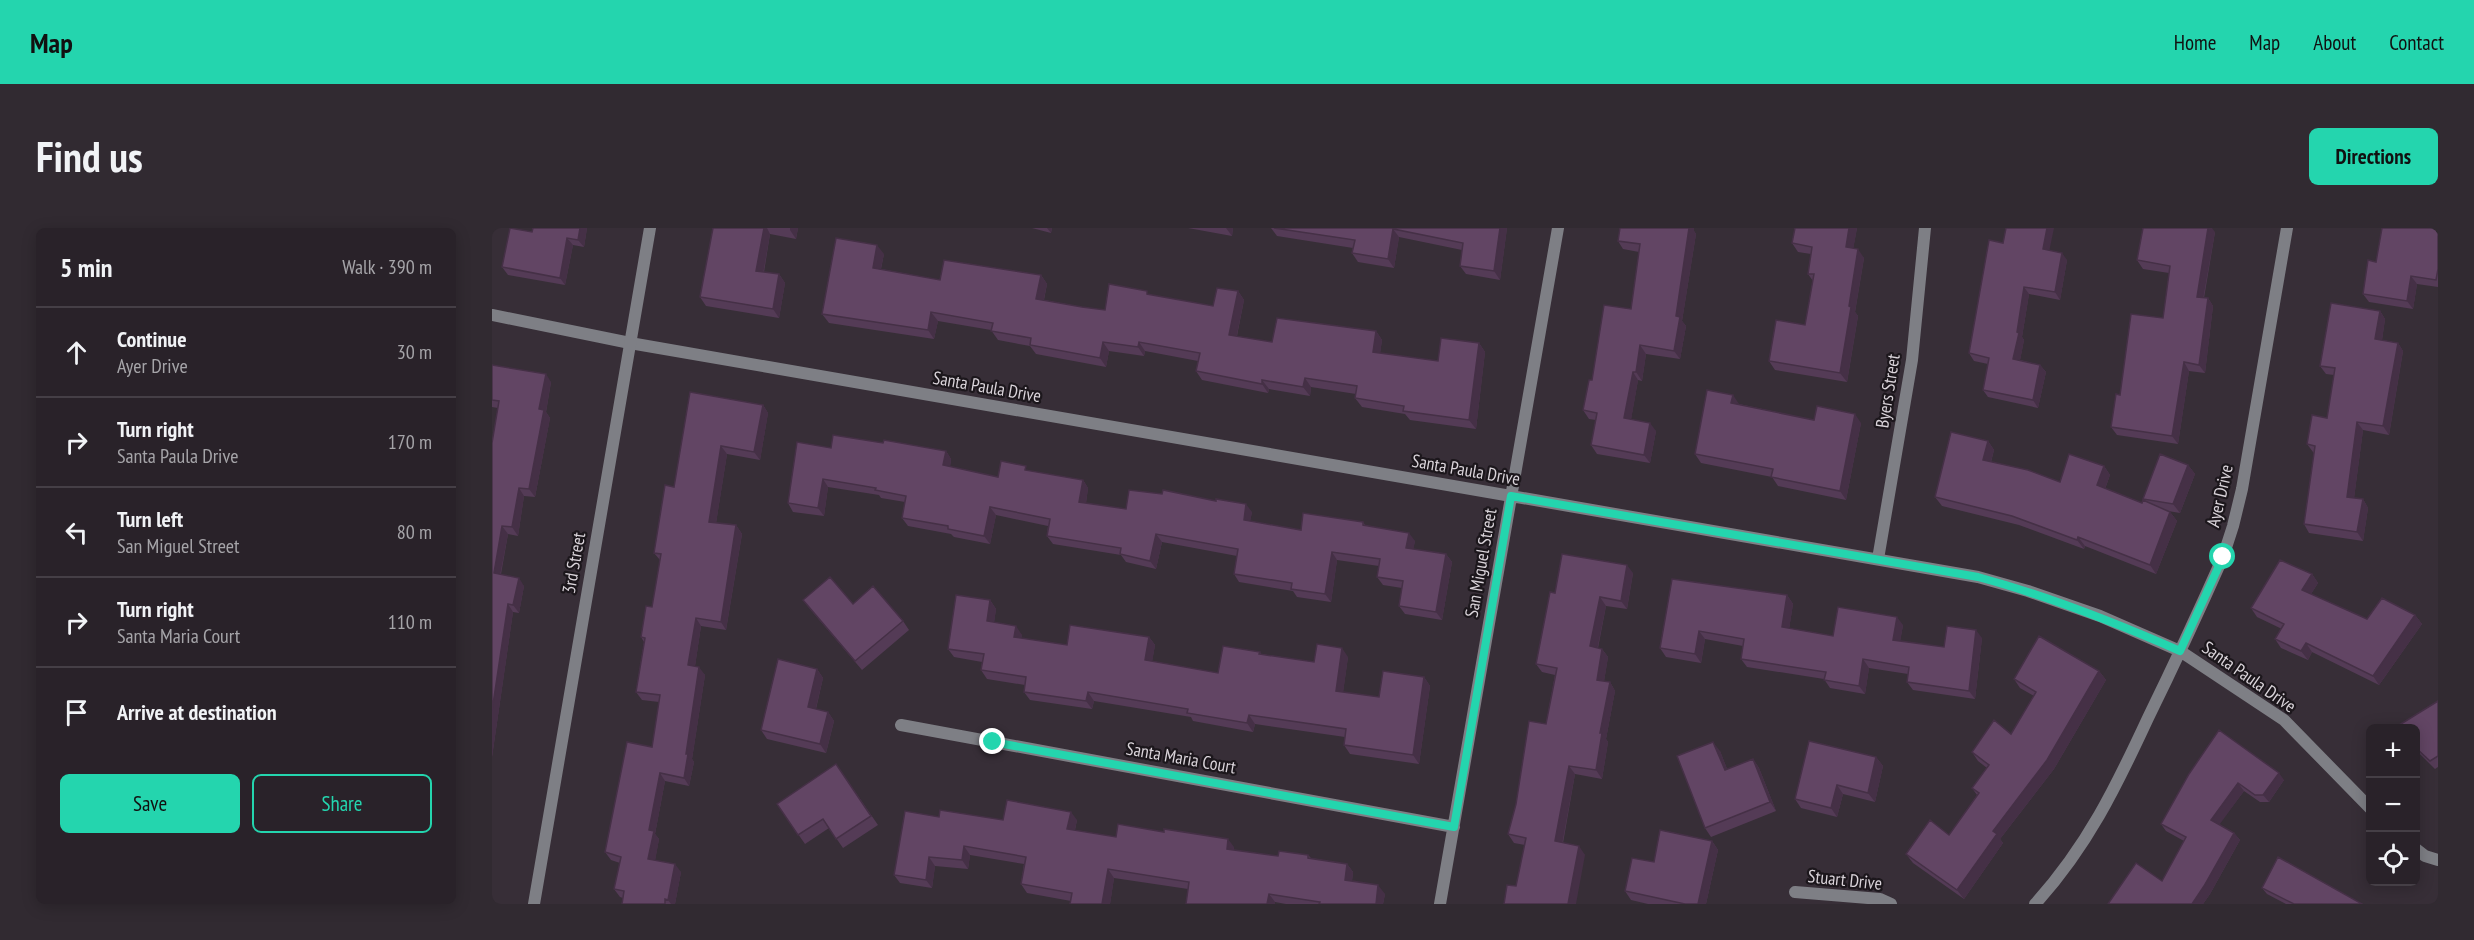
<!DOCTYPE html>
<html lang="en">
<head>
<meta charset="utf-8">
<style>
	:root { --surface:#292229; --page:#312a31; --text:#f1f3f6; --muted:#a5a4a8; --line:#453f46; --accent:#24d5ae }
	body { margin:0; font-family:"PT Sans Narrow",sans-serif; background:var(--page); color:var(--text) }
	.controls { position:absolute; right:18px; bottom:18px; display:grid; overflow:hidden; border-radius:9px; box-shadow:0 3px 15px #0003 }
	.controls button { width:54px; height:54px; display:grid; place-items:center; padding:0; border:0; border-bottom:2px solid var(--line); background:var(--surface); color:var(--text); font:30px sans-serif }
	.stop { position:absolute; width:18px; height:18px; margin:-14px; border:4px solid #24d5ae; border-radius:50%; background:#fff }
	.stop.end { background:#24d5ae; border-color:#fff; box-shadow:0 2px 6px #0008 }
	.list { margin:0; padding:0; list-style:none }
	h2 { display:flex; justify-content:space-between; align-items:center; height:78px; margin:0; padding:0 24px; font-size:26px }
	h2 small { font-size:20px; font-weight:400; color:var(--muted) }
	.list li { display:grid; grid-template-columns:39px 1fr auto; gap:18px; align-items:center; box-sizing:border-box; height:90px; padding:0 24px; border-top:2px solid var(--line) }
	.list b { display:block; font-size:22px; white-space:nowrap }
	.list p { margin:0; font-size:20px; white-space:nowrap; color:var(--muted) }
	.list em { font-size:20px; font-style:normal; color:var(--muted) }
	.actions { display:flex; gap:12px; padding:18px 24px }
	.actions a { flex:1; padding:14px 0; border:2px solid var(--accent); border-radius:9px; text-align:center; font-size:21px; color:var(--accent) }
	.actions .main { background:var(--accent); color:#111 }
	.icon { flex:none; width:33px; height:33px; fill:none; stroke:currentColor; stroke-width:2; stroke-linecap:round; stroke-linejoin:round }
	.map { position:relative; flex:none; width:1946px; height:676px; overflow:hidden; border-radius:9px }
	header { display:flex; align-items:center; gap:36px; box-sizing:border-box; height:84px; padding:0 30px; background:var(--accent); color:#111 }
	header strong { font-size:28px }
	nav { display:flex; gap:33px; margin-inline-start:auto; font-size:21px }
	.intro { display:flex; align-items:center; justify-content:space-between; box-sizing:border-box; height:144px; padding:0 36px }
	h1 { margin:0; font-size:42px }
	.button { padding:15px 27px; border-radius:9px; background:var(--accent); color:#111; font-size:21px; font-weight:700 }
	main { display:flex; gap:36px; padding:0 36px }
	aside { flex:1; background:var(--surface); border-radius:9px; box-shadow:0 3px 15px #0003 }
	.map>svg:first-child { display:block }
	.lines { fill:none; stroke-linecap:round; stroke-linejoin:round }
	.minor { stroke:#7e7f85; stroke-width:12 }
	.tertiary { stroke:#7e7f85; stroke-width:12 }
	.wall { fill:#543b56 }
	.shaded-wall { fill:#453046 }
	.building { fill:#624564; stroke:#453046; stroke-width:1.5 }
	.route { stroke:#24d5ae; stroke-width:8 }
	.labels { text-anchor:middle; stroke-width:4.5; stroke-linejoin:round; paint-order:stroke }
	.street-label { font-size:18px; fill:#dad4da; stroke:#1c171c }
</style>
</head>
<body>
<header>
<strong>Map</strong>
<nav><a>Home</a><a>Map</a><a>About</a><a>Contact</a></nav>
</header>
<div class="intro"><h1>Find us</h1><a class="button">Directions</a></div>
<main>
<aside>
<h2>5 min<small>Walk · 390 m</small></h2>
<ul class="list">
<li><svg class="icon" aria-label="ahead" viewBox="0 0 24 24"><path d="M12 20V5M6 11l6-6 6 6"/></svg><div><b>Continue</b><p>Ayer Drive</p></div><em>30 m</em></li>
<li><svg class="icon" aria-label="right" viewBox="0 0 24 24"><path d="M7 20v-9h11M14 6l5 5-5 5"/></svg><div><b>Turn right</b><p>Santa Paula Drive</p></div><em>170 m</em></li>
<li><svg class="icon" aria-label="left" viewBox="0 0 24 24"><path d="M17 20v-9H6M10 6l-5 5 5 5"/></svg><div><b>Turn left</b><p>San Miguel Street</p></div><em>80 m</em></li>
<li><svg class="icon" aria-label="right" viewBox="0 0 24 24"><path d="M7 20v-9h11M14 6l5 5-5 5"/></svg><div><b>Turn right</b><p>Santa Maria Court</p></div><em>110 m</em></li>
<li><svg class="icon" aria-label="arrive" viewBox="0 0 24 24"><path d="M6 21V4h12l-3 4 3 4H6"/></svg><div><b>Arrive at destination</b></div></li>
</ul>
<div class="actions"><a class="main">Save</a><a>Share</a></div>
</aside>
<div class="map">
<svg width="1946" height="676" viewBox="0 0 1946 676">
	<rect width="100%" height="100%" fill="#372e37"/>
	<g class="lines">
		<path class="minor" d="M 0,87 L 138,115 L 1486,349 L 1536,363 L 1608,388 L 1688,423 L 1792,492 L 1878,580
			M 1386,331 L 1420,132 L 1433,0
			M 409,497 L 962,599
			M 1924,621 L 1933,628 L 1946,632
			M 1303,664 L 1388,671 L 1399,676
			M 948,676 L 1066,0
			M 1543,676 C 1595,619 1624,559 1656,490 C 1682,437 1707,383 1731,329 L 1741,298 L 1750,261 L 1795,0"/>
		<path class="tertiary" d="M 42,676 L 158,0"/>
	</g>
	<path class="wall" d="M 95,0 L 92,19 L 81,17 L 73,57 L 16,47 L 10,39 L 40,4 Z
		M 221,0 L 306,0 L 304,11 L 278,6 L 272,44 L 287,46 L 293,55 L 287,90 L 214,78 L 208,69 Z
		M 540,0 L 560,0 L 559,5 Z
		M 696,0 L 741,0 L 740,8 Z
		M 779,0 L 1015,0 L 1008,52 L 974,46 L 968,38 L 970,22 L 907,9 L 902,40 L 866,34 L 860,25 L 861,20 L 785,8 Z
		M 1128,0 L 1202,0 L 1202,3 L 1204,6 L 1190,93 L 1194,98 L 1188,131 L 1154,126 L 1150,153 L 1146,152 L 1139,191 L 1164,203 L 1158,235 L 1105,226 L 1099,217 L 1104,192 L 1097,191 L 1091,182 L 1100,152 L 1139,81 L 1147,24 L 1131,21 L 1126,13 Z
		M 1303,0 L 1365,0 L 1361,21 L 1372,30 L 1363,84 L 1366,88 L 1355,154 L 1283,142 L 1277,133 L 1313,97 L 1321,53 L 1316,46 L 1319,26 L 1306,24 L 1300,15 Z
		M 1946,0 L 1946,59 L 1925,56 L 1921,81 L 1877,74 L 1871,66 L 1884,34 Z
		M 1723,4 L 1712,70 L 1716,70 L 1721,78 L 1713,145 L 1697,143 L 1686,216 L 1625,207 L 1619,199 L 1628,167 L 1671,90 L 1677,45 L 1651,41 L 1645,32 Z
		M 1558,23 L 1575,32 L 1568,72 L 1537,66 L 1530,109 L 1532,112 L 1528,132 L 1548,137 L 1554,144 L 1546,180 L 1496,169 L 1491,162 L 1496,136 L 1482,133 L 1477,125 Z
		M 392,26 L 389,41 L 448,52 L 549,47 L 555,56 L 552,72 L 590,79 L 613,82 L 658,67 L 721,78 L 746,63 L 752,72 L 745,108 L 780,114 L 884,103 L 890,112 L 888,125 L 946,133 L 987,115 L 993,124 L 984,201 L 918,192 L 913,186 L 870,179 L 863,170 L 864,166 L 819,159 L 818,168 L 777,161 L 776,165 L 710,152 L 704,143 L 706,133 L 653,123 L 652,128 L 617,123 L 614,139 L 544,126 L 538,118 L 506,112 L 499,102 L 446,93 L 442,111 L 337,95 L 330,86 Z
		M 1888,83 L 1893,91 L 1890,112 L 1906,115 L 1911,123 L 1897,207 L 1871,202 L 1862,270 L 1871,271 L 1876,280 L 1871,313 L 1817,305 L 1812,296 L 1822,225 L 1821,224 L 1815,216 L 1835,190 L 1842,147 L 1834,146 L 1828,138 Z
		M 0,137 L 59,154 L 54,184 L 58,190 L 43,269 L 32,268 L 26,308 L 16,306 L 9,346 L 32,358 L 27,385 L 21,384 L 0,529 L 6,180 L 0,179 Z
		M 1247,176 L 1322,192 L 1369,195 L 1354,272 L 1286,258 L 1280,249 L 1209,235 L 1203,226 Z
		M 271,177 L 276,185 L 268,232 L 235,226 L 224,295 L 244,297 L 250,306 L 234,402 L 209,398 L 203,438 L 213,447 L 200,531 L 202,534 L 197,558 L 173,553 L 163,606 L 167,611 L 163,632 L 189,644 L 183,676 L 130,676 L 131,670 L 128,669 L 122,661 L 128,635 L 119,632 L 113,624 L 160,519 L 167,474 L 150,472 L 144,464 L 152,414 L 149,409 L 160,379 L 168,332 L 162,325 L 182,259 Z
		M 1496,213 L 1502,222 L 1499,234 L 1568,254 L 1612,238 L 1618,247 L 1613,261 L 1650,275 L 1651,271 L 1696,237 L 1703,246 L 1688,285 L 1676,283 L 1678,284 L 1685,293 L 1664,346 L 1593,318 L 1592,321 L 1527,297 L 1450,278 L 1443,269 Z
		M 391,215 L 454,223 L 459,231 L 458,239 L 506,249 L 537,243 L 591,252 L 596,260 L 594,275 L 634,281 L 760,284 L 758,293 L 809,302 L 871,294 L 873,297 L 923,313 L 921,321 L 954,326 L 960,334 L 950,392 L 913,386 L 907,378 L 910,360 L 891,357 L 885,349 L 887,338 L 845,332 L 839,374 L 805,369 L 801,363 L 747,354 L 742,346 L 745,328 L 670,314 L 664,341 L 634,334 L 629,327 L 561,316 L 555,308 L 556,298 L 504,287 L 498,316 L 462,309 L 459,306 L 416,298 L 410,290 L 413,274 L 389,270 L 387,267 L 336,259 L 332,288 L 301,284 L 296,275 L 339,220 Z
		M 1141,345 L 1135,381 L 1114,378 L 1106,420 L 1110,421 L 1116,429 L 1112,453 L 1118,454 L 1123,463 L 1114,511 L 1116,514 L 1110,551 L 1083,546 L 1071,615 L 1093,627 L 1024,658 L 1033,617 L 1022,615 L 1016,606 L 1054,496 L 1063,447 L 1050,444 L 1044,436 L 1063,365 Z
		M 1820,346 L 1826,355 L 1819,366 L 1875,391 L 1923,387 L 1930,396 L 1887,457 L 1820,424 L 1816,432 L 1789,420 L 1783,411 L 1790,401 L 1765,389 L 1759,380 Z
		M 1180,351 L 1295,367 L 1301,376 L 1297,401 L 1341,408 L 1411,397 L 1408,413 L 1452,419 L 1490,410 L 1483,471 L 1421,462 L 1415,454 L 1416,446 L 1377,440 L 1373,466 L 1338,460 L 1332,451 L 1255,439 L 1249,431 L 1251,418 L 1213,411 L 1209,435 L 1174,429 L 1168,420 Z
		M 311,372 L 361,376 L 411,393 L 417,402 L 370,442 L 318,381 Z
		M 498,372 L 504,381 L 502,394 L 530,407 L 529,410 L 575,417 L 657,409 L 663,417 L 660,433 L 726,445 L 768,424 L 769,426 L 822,434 L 856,429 L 851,464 L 887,469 L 932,449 L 938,458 L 927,536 L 858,526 L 852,517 L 853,509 L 763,496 L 761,504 L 701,493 L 699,489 L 602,473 L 600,481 L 538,472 L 532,464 L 533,457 L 495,451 L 489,442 L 490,434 L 462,429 L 456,421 Z
		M 325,441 L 331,450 L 324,481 L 336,484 L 342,493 L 334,525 L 275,511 L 269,502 Z
		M 1607,443 L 1614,452 L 1562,541 L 1508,611 L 1511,615 L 1472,671 L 1421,635 L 1414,626 L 1457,607 L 1485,567 L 1480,560 L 1495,540 L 1486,533 L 1480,524 L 1519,506 L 1542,468 L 1528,460 L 1522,451 Z
		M 1946,473 L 1946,539 L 1943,541 L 1923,521 L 1923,501 Z
		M 1228,523 L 1235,541 L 1261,531 L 1267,540 L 1284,583 L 1219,609 L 1213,600 Z
		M 1384,529 L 1391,538 L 1383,574 L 1351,566 L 1345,589 L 1309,580 L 1303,571 Z
		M 344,536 L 386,597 L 351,620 L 337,600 L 313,616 L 285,576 Z
		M 1697,546 L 1792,552 L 1777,574 L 1768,574 L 1752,563 L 1727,596 L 1742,605 L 1748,612 L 1718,666 L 1711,676 L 1616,676 L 1670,653 L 1692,613 L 1674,603 L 1669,596 Z
		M 447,589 L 511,592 L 585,592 L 583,602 L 624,609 L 742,619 L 742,622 L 786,628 L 816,627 L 819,630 L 855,636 L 861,644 L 860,653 L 893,666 L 891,676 L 794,676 L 783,674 L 783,676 L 694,676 L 696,661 L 622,650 L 618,676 L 578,676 L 579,673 L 535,665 L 529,656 L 532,636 L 478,627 L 476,641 L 443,638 L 440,660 L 408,655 L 402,647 Z
		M 1220,613 L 1226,622 L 1214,676 L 1156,676 L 1139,672 L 1133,663 L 1162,634 Z
		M 1770,660 L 1870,676 L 1794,676 L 1775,666 Z"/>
	<path class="shaded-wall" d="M 88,0 L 95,0 L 92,19 L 86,12 Z
		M 272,0 L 275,0 L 278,6 L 270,52 L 264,43 Z
		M 298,0 L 306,0 L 304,11 L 298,2 Z
		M 555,0 L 560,0 L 559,5 Z
		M 734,0 L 741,0 L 740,8 Z
		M 1008,0 L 1015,0 L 1008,52 L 1002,43 Z
		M 1197,0 L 1202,0 L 1202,3 L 1204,6 L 1190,93 L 1194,98 L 1188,131 L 1182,123 L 1184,88 Z
		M 1357,0 L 1365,0 L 1360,28 L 1354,19 Z
		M 1555,0 L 1562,0 L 1556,29 L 1551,21 Z
		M 1716,0 L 1720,0 L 1723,4 L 1710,77 L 1705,69 Z
		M 901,1 L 907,9 L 902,40 L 896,31 Z
		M 75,10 L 81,17 L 73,57 L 68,50 Z
		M 385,17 L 392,26 L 387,49 L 381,40 Z
		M 1366,21 L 1372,30 L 1363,84 L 1366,88 L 1355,154 L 1348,145 L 1357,78 Z
		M 1570,25 L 1575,32 L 1568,72 L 1563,64 Z
		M 287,46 L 293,55 L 287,90 L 281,81 Z
		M 549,47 L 555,56 L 550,80 L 544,71 Z
		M 1919,48 L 1925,56 L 1921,81 L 1915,73 Z
		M 1532,59 L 1537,66 L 1530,109 L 1532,112 L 1527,138 L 1521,131 Z
		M 746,63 L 752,72 L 743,116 L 737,107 Z
		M 1716,70 L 1721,78 L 1713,145 L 1707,137 Z
		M 1888,83 L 1893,91 L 1889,119 L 1883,111 Z
		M 439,84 L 446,93 L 442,111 L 436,102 Z
		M 884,103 L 890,112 L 887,133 L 881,124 Z
		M 611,114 L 617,123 L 614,139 L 608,130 Z
		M 647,114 L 653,123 L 652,128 L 646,119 Z
		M 987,115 L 993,124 L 984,201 L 977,192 Z
		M 1906,115 L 1911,123 L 1897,207 L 1891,198 Z
		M 1148,117 L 1154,126 L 1150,153 L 1144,144 Z
		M 1692,134 L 1697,143 L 1686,216 L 1680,208 Z
		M 1548,137 L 1554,144 L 1546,180 L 1541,172 Z
		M 1141,144 L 1146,152 L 1138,198 L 1132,190 Z
		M 54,146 L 59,154 L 54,184 L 58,190 L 43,269 L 37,261 L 47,181 Z
		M 813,150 L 819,159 L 818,168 L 811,159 Z
		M 770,152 L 777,161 L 776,165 L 770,156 Z
		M 1241,167 L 1247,176 L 1239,175 Z
		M 271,177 L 276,185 L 268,232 L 262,224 Z
		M 1363,186 L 1369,195 L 1354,272 L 1348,263 Z
		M 1865,194 L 1871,202 L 1861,278 L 1855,269 Z
		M 1158,195 L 1164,203 L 1158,235 L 1152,227 Z
		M 1496,213 L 1502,222 L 1497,241 L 1491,232 Z
		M 229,218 L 235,226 L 223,302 L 217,294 Z
		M 454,223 L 459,231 L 457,245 L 451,237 Z
		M 1696,237 L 1703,246 L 1688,285 L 1681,276 Z
		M 1612,238 L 1618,247 L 1611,266 L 1605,257 Z
		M 331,251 L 336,259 L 332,288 L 326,280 Z
		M 591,252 L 596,260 L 593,282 L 587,274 Z
		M 27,260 L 32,268 L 26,308 L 20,299 Z
		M 1871,271 L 1876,280 L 1871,313 L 1865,304 Z
		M 754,276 L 760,284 L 757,300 L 752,292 Z
		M 498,279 L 504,287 L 498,316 L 492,308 Z
		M 1678,284 L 1685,293 L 1664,346 L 1658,337 Z
		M 244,297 L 250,306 L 234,402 L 229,394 Z
		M 10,298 L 16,306 L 7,353 L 2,345 Z
		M 917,305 L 923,313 L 920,328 L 914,320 Z
		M 664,306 L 670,314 L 664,341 L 658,333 Z
		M 1586,309 L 1593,318 L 1592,321 L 1585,312 Z
		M 840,324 L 845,332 L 839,374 L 833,366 Z
		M 954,326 L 960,334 L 950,392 L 944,384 Z
		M 1135,337 L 1141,345 L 1135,381 L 1129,373 Z
		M 1820,346 L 1826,355 L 1816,371 L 1810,362 Z
		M 27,350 L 32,358 L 27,385 L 21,377 Z
		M 1295,367 L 1301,376 L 1296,408 L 1290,399 Z
		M 1108,369 L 1114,378 L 1104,427 L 1098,418 Z
		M 498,372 L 504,381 L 501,402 L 495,393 Z
		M 16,376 L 21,384 L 0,529 L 0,483 Z
		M 1923,387 L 1930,396 L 1887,457 L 1881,448 Z
		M 1405,389 L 1411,397 L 1407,421 L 1401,412 Z
		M 204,390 L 209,398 L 202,445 L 196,437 Z
		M 524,398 L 530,407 L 528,418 L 522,409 Z
		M 1484,402 L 1490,410 L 1483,471 L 1477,463 Z
		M 1207,403 L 1213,411 L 1209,435 L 1203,426 Z
		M 657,409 L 663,417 L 659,441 L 653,432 Z
		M 1814,415 L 1820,424 L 1816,432 L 1809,423 Z
		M 850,420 L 856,429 L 850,472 L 844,463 Z
		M 1110,421 L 1116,429 L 1111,460 L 1105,452 Z
		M 1371,431 L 1377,440 L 1373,466 L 1367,458 Z
		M 207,439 L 213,447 L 200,531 L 202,534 L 197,558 L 192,550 L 194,526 Z
		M 325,441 L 331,450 L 322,488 L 316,479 Z
		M 1607,443 L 1614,452 L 1562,541 L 1508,611 L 1511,615 L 1472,671 L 1465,662 L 1501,603 Z
		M 932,449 L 938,458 L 927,536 L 921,527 Z
		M 1118,454 L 1123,463 L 1114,511 L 1116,514 L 1110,551 L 1104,542 L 1108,505 Z
		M 596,464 L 602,473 L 600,481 L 594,473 Z
		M 336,484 L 342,493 L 334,525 L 328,516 Z
		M 757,487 L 763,496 L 761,504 L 755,495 Z
		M 1221,514 L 1228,523 L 1239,551 L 1233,542 Z
		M 1384,529 L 1391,538 L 1383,574 L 1376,565 Z
		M 1261,531 L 1267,540 L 1284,583 L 1278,574 Z
		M 1077,538 L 1083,546 L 1069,622 L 1063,613 Z
		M 168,545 L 173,553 L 163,606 L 167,611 L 162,639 L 156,631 L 157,602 Z
		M 1787,545 L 1792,552 L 1777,574 L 1771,567 Z
		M 1746,555 L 1752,563 L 1725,600 L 1719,592 Z
		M 1345,557 L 1351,566 L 1345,589 L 1339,580 Z
		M 579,584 L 585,592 L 581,610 L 575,601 Z
		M 1742,605 L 1748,612 L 1718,666 L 1711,676 L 1700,676 Z
		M 736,611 L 742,619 L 741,629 L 735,621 Z
		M 1220,613 L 1226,622 L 1214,676 L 1206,676 Z
		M 472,618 L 478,627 L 476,641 L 470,632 Z
		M 1087,618 L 1093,627 L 1084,676 L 1076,676 Z
		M 437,629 L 443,638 L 440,660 L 434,652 Z
		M 183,636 L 189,644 L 183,676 L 179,676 L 176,672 Z
		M 855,636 L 861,644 L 859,661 L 853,652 Z
		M 616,641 L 622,650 L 618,676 L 610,676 Z
		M 886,657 L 893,666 L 891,676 L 884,676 Z
		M 777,666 L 783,674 L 783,676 L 775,676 Z"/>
	<path class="building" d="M 18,0 L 40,4 L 41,0 L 88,0 L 86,12 L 75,10 L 68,50 L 10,39 Z
		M 221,0 L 272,0 L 264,43 L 287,46 L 281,81 L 208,69 Z
		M 782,0 L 1008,0 L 1002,43 L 968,38 L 971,15 L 901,1 L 896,31 L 860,25 L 863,12 Z
		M 1128,0 L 1197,0 L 1184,88 L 1188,89 L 1182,123 L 1148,117 L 1144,144 L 1141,144 L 1132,190 L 1158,195 L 1152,227 L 1099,217 L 1105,185 L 1091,182 L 1097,152 L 1100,152 L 1112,77 L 1139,81 L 1148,16 L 1126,13 Z
		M 1303,0 L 1357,0 L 1354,19 L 1366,21 L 1357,78 L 1359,79 L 1348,145 L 1277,133 L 1284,92 L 1313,97 L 1322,46 L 1316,46 L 1320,19 L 1300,15 Z
		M 1514,0 L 1555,0 L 1551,21 L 1570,25 L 1563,64 L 1532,59 L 1525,104 L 1527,105 L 1521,131 L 1548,137 L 1541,172 L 1491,162 L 1497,130 L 1477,125 L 1497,12 L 1511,15 Z
		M 1651,0 L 1716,0 L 1705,69 L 1716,70 L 1707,137 L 1692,134 L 1680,208 L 1619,199 L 1624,166 L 1628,167 L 1639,86 L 1671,90 L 1678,38 L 1645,32 Z
		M 1890,0 L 1946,0 L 1946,41 L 1944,52 L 1919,48 L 1915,73 L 1871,66 L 1876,32 L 1884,34 Z
		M 344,10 L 385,17 L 381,40 L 448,52 L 452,32 L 549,47 L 544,71 L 590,79 L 613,82 L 617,56 L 655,63 L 655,66 L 721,78 L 725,60 L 746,63 L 737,107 L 780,114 L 785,90 L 884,103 L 881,124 L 946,133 L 949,110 L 987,115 L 977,192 L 911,183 L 912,178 L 863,170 L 865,158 L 813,150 L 811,159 L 770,152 L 770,156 L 704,143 L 708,125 L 647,114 L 646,119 L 611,114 L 608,130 L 538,117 L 539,110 L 499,103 L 501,95 L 439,84 L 436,102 L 330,86 Z
		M 1839,75 L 1888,83 L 1883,111 L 1906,115 L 1891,198 L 1865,194 L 1855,269 L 1871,271 L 1865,304 L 1812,296 L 1823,218 L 1815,216 L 1820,187 L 1835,190 L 1843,140 L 1828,138 Z
		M 0,137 L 54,146 L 47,181 L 52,182 L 37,261 L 27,260 L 20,299 L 10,298 L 2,345 L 27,350 L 21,377 L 16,376 L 0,483 L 0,215 L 7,173 L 0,172 Z
		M 1215,162 L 1241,167 L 1239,175 L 1322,192 L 1325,178 L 1363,186 L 1348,263 L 1279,249 L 1281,241 L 1203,226 Z
		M 198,164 L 271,177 L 262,224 L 229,218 L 217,294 L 244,297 L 229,394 L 204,390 L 196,437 L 207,439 L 194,526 L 196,526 L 192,550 L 168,545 L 157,602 L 162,603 L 156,631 L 183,636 L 176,672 L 173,671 L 173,676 L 130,676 L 132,663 L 122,661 L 129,629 L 113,624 L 135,514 L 160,519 L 168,467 L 144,464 L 153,410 L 149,409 L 154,378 L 160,379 L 169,326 L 162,325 L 173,257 L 182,259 Z
		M 1459,204 L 1496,213 L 1491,232 L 1536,242 L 1568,254 L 1577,226 L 1612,238 L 1605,257 L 1650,275 L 1651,272 L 1678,284 L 1658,337 L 1586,309 L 1585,312 L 1520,288 L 1443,269 Z
		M 341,207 L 391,215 L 392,212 L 454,223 L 451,237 L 506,249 L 509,233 L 534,238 L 533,242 L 591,252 L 587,274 L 634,281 L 637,262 L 670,266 L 671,262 L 724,273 L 724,271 L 754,276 L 752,292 L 809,302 L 811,285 L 871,294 L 871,297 L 917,305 L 914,320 L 954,326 L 944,384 L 907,378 L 911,353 L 885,349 L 888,331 L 840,324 L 833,366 L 799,361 L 800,355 L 742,346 L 746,321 L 664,306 L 658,333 L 628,326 L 629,320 L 555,308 L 558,291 L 498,279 L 492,308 L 456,301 L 456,298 L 410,290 L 414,268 L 383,262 L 384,260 L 331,251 L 326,280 L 296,275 L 305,214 L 339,220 Z
		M 1668,226 L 1696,237 L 1681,276 L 1651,271 Z
		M 1070,326 L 1135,337 L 1129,373 L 1108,369 L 1098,418 L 1110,421 L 1105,452 L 1118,454 L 1108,505 L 1110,505 L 1104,542 L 1077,538 L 1063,613 L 1087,618 L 1076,676 L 1012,676 L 1015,657 L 1024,658 L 1034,610 L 1016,606 L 1024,576 L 1037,493 L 1054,496 L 1065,440 L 1044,436 L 1058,364 L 1063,365 Z
		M 1788,332 L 1820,346 L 1810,362 L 1875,391 L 1890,370 L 1923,387 L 1881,448 L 1814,415 L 1809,423 L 1783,411 L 1792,396 L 1759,380 Z
		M 338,349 L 361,376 L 381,358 L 411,393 L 363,433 L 311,372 Z
		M 1180,351 L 1295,367 L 1290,399 L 1341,408 L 1346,379 L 1405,389 L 1401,412 L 1452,419 L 1455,398 L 1484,402 L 1477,463 L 1415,454 L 1417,439 L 1371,431 L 1367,458 L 1332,452 L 1334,444 L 1249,431 L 1252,411 L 1207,403 L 1203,426 L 1168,420 Z
		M 464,367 L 498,372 L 495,393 L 524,398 L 522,409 L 575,417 L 578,397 L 657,409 L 653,432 L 726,445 L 731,418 L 768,424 L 767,426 L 822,434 L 825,416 L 850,420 L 844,463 L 887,469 L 891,443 L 932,449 L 921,527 L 852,517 L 854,501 L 757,487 L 755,495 L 695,485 L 696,481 L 596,464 L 594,473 L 532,464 L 534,449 L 489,442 L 492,426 L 456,421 Z
		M 1547,408 L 1607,443 L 1555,532 L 1501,603 L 1505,606 L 1465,662 L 1414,626 L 1438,592 L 1457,607 L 1487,565 L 1480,560 L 1497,537 L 1480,524 L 1502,492 L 1519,506 L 1544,464 L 1522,451 Z
		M 286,431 L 325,441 L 316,479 L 336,484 L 328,516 L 269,502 Z
		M 1946,473 L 1946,528 L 1938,533 L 1923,519 L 1923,501 L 1906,501 L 1904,499 Z
		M 1727,502 L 1787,545 L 1771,567 L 1763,567 L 1746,555 L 1719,592 L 1742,605 L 1712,658 L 1700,676 L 1616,676 L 1644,635 L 1670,653 L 1694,609 L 1669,596 L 1697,546 Z
		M 1317,513 L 1384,529 L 1376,565 L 1345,557 L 1339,580 L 1303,571 Z
		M 1221,514 L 1233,542 L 1261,531 L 1278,574 L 1213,600 L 1185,528 Z
		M 344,536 L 379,588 L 344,611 L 331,591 L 306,607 L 285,576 Z
		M 515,572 L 579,584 L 575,601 L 624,609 L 626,596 L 672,604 L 672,601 L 736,611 L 735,621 L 786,628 L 787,623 L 816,627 L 816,630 L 855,636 L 853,652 L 886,657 L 884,676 L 827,676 L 828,674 L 777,666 L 775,676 L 694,676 L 697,654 L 616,641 L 610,676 L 578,676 L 580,665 L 529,656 L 534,629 L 472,618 L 470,632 L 437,629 L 434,652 L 402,647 L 413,583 L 447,589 L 448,582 L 511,592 Z
		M 1168,602 L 1220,613 L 1206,676 L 1193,676 L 1133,663 L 1140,630 L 1162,634 Z
		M 1786,629 L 1870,676 L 1802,676 L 1770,660 Z"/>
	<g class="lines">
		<path class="route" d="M 501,514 L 962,599 L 1019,268 L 1486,349 C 1556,368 1622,394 1688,423 L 1731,329"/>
	</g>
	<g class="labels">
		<g class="street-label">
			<text transform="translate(495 159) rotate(10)" y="6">Santa Paula Drive</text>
			<text transform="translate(1396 163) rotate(-81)" y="6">Byers Street</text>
			<text transform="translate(974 242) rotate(10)" y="6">Santa Paula Drive</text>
			<text transform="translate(1728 268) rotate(-77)" y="6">Ayer Drive</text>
			<text transform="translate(82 335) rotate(-80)" y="6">3rd Street</text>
			<text transform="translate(989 335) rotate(-80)" y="6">San Miguel Street</text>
			<text transform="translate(1757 449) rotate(35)" y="6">Santa Paula Drive</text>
			<text transform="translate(689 530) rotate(10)" y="6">Santa Maria Court</text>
			<text transform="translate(1353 652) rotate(6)" y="6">Stuart Drive</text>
		</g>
	</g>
</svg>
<div class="controls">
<button>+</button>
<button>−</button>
<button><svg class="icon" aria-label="locate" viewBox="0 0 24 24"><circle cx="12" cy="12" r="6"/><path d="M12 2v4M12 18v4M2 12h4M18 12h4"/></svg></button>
</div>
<div class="stop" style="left:1731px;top:329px"></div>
<div class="stop end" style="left:501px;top:514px"></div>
</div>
</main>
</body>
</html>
